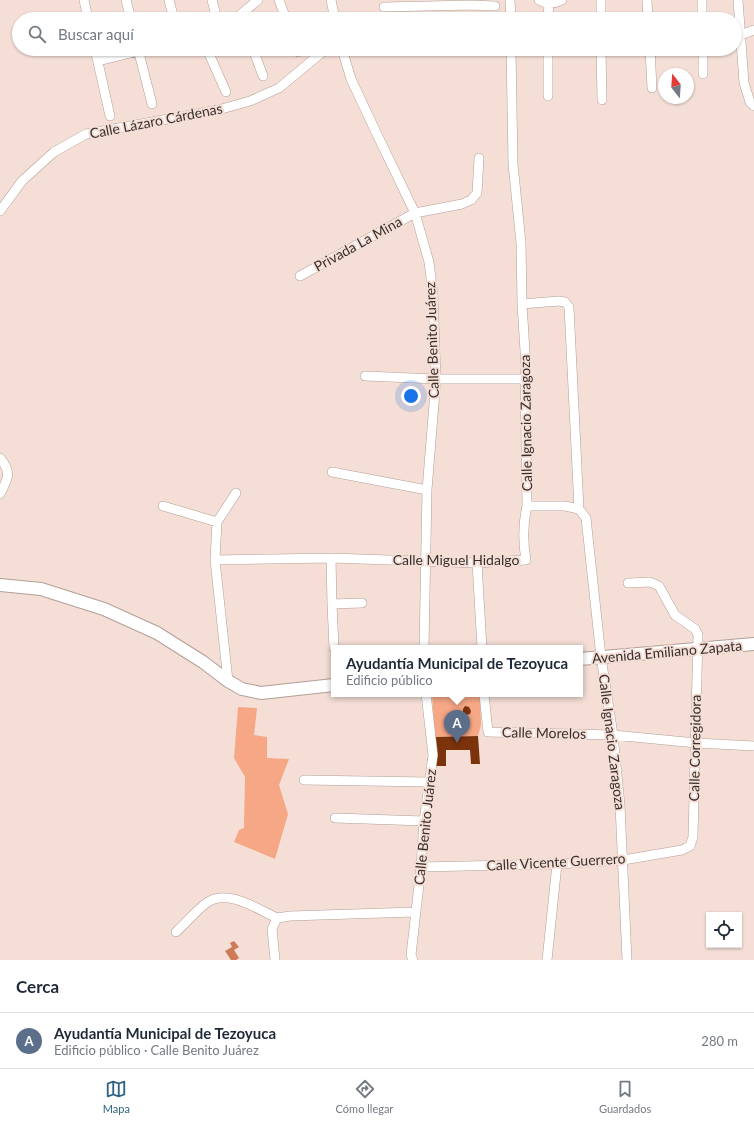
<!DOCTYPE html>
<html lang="es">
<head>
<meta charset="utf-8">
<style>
	:root { --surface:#fff; --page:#f6f6f7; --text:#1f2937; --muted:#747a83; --line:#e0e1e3; --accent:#2d637e }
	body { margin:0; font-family:Lato,sans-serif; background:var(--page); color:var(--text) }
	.controls { position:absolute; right:12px; bottom:12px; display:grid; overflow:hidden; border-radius:0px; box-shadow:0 1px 3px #0004 }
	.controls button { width:36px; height:36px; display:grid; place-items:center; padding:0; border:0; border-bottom:1px solid var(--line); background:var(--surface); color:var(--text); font:20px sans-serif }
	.compass { position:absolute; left:658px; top:68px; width:36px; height:36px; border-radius:50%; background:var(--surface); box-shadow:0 1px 3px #0004; rotate:343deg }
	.you { position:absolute; left:411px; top:396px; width:14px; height:14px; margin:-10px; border:3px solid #fff; border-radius:50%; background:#1a73e8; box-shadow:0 0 0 6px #1a73e833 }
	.badge { display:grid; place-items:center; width:26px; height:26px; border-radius:50%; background:var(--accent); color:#fff; font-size:13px; font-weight:700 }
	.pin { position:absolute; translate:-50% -33px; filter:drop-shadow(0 1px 2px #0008) }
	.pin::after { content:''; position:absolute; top:21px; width:14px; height:12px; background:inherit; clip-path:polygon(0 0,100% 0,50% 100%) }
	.popup { position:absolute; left:331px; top:645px; width:252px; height:52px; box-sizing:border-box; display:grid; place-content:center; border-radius:0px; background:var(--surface); filter:drop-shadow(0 1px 3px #0005); font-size:13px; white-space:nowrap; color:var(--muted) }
	.popup b { font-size:15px; color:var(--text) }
	.popup::after { content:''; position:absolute; left:50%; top:100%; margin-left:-8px; border:8px solid transparent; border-top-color:var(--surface) }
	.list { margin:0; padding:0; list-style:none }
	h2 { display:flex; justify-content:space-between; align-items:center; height:52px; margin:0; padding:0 16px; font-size:17px }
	h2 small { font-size:13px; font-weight:400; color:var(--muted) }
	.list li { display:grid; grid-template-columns:26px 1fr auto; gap:12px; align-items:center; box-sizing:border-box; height:56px; padding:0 16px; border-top:1px solid var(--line) }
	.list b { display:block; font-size:15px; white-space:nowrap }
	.list p { margin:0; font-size:13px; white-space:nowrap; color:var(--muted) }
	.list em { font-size:13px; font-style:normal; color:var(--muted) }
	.icon { flex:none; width:22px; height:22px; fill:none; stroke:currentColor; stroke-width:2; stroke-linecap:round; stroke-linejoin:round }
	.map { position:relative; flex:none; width:754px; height:960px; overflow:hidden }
	.search { position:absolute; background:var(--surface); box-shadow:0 1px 3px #0004; left:12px; right:12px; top:12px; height:44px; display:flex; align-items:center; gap:10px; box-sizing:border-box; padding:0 14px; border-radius:22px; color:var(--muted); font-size:15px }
	.sheet { height:108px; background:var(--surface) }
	nav { display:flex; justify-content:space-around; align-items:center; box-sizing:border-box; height:56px; border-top:1px solid var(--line); background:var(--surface); font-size:11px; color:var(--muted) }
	nav a { display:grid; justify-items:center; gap:2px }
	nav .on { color:var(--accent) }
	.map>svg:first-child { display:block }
	.green { fill:#f6a786 }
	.water { fill:#cc7a57 }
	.building { fill:#7c320b }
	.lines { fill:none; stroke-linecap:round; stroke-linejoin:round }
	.street-casing { stroke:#b39f96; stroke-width:10 }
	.secondary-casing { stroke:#b39f96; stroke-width:14 }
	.street { stroke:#fff; stroke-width:9 }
	.secondary { stroke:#fff; stroke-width:12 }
	.labels { text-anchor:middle; stroke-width:4; stroke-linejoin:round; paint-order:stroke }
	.street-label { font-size:14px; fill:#372f2c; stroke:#f4ded6 }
</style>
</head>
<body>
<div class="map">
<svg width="754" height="960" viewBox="0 0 754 960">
	<rect width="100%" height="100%" fill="#f4ded6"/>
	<path class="green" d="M 432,694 L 480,694 L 481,725 L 478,736 L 435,737 Z
		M 238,707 L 257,708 L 254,735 L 267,737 L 267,758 L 289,759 L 279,785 L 288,814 L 275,859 L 234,842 L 239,830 L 244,828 L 245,777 L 234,758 Z"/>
	<path class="water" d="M 234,941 L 239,947 L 234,950 L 239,958 L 236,960 L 231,960 L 225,951 L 232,947 L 230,943 Z"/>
	<path class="building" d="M 465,706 L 469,707 L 471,711 L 470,714 L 466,715 L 463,712 L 463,709 Z
		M 478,736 L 480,764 L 471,764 L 470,750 L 446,750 L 446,766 L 436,766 L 435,737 Z"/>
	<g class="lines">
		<defs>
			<path id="street" d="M 84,0 L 88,19
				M 126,0 L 131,19
				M 169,0 L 174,19
				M 212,0 L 217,19
				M 279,0 L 286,19
				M 331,0 L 335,19
				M 510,0 L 511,19
				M 539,0 C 546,4 554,4 562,0
				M 601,0 L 601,19
				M 647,0 L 648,19
				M 702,0 L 702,19
				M 738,0 L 744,83 L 750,102 L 754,106
				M 384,7 L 471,5 L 495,6
				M 235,19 L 258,0
				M 548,19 L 549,3
				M 741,35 L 754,30
				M 95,49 L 110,116
				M 138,49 L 152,104
				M 207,49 L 226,92
				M 253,49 L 263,76
				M 297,49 L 298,52
				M 342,49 L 351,79 L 374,128 L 415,213 L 429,262 L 433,294 L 436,379 L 427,490 L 424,648
				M 601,49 L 602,100
				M 650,49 L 652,88
				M 703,49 L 703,74
				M 98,61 L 147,49
				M 548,96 L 548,49
				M 0,211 L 22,181 L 54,152 L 86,134 L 218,110 L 250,101 L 279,88 L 326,49
				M 300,276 L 415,213 L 462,204 L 471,200 L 477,193 L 479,158
				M 522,304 L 559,301 L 565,302 L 569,307 L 579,509
				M 365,376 L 436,379 L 525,379
				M 0,458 C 12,472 8,479 0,494
				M 332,472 L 427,490
				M 163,506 L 217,522
				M 527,506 L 565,506 L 579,509 L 586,518 L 601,657 L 613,735 L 620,805 L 627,960
				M 331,558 L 332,604 L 334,648
				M 215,560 L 331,558 L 477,563 L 526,560 C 523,543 523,523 527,506 L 525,379 L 526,367 L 522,304 L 521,243 L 513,164 L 511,49
				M 477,563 L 482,648
				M 332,604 L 362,603
				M 228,681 L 215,560 L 217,522 L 236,493
				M 484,694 L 488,732 L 613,735 L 696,743 L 754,746
				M 304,780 L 429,782
				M 335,818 L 424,821
				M 421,867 L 557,864 L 623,860 L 682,850 L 690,846 L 693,837 L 698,635 L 695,629 L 675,615 L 659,586 L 650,582 L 628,583
				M 277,918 L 290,916 L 415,912
				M 176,932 C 186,923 195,912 205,904 C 226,887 257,909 277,918
				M 275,960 L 272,929 L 277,918
				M 413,960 L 411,955 L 421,867 L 424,821 L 433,755 L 426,694
				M 547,960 L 557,864"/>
			<path id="secondary" d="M 0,585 L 41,589 L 104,609 L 157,633 L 203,662 L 228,681 L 242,689 L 261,693 L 334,685
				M 580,659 L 754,644"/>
		</defs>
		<use href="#street" class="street-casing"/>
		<use href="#secondary" class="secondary-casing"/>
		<use href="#street" class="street"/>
		<use href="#secondary" class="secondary"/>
	</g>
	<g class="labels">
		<g class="street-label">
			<text transform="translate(156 121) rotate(-11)" y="5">Calle Lázaro Cárdenas</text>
			<text transform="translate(358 244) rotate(-29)" y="5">Privada La Mina</text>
			<text transform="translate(432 340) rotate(-92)" y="5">Calle Benito Juárez</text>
			<text transform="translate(526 423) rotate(-91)" y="5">Calle Ignacio Zaragoza</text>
			<text x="456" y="565">Calle Miguel Hidalgo</text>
			<text transform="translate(667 652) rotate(-5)" y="5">Avenida Emiliano Zapata</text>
			<text transform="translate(544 733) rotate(1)" y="5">Calle Morelos</text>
			<text transform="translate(612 742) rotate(83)" y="5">Calle Ignacio Zaragoza</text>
			<text transform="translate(695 748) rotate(-89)" y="5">Calle Corregidora</text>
			<text transform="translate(425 827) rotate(-84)" y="5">Calle Benito Juárez</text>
			<text transform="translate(556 862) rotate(-3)" y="5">Calle Vicente Guerrero</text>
		</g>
	</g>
</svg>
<div class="controls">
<button><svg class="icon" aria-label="locate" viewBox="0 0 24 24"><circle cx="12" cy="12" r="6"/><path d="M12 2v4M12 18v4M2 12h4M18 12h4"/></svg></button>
</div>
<svg class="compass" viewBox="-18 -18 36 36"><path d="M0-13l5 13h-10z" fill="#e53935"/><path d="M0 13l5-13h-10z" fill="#747a83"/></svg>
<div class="you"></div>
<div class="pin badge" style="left:457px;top:743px;background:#5c6f8a">A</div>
<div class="popup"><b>Ayudantía Municipal de Tezoyuca</b>Edificio público</div>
<div class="search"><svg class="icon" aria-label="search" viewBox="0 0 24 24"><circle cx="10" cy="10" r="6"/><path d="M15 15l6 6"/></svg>Buscar aquí</div>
</div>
<section class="sheet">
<h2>Cerca<small></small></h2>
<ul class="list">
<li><span class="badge" style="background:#5c6f8a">A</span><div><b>Ayudantía Municipal de Tezoyuca</b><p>Edificio público · Calle Benito Juárez</p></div><em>280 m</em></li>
</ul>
</section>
<nav>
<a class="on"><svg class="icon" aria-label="map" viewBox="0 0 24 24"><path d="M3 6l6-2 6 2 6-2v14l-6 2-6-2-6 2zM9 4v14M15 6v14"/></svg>Mapa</a>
<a><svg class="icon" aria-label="directions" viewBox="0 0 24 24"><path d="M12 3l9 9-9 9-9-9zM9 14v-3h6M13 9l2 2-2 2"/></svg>Cómo llegar</a>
<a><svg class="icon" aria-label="saved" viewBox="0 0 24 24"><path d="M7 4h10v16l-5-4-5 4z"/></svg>Guardados</a>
</nav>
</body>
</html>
